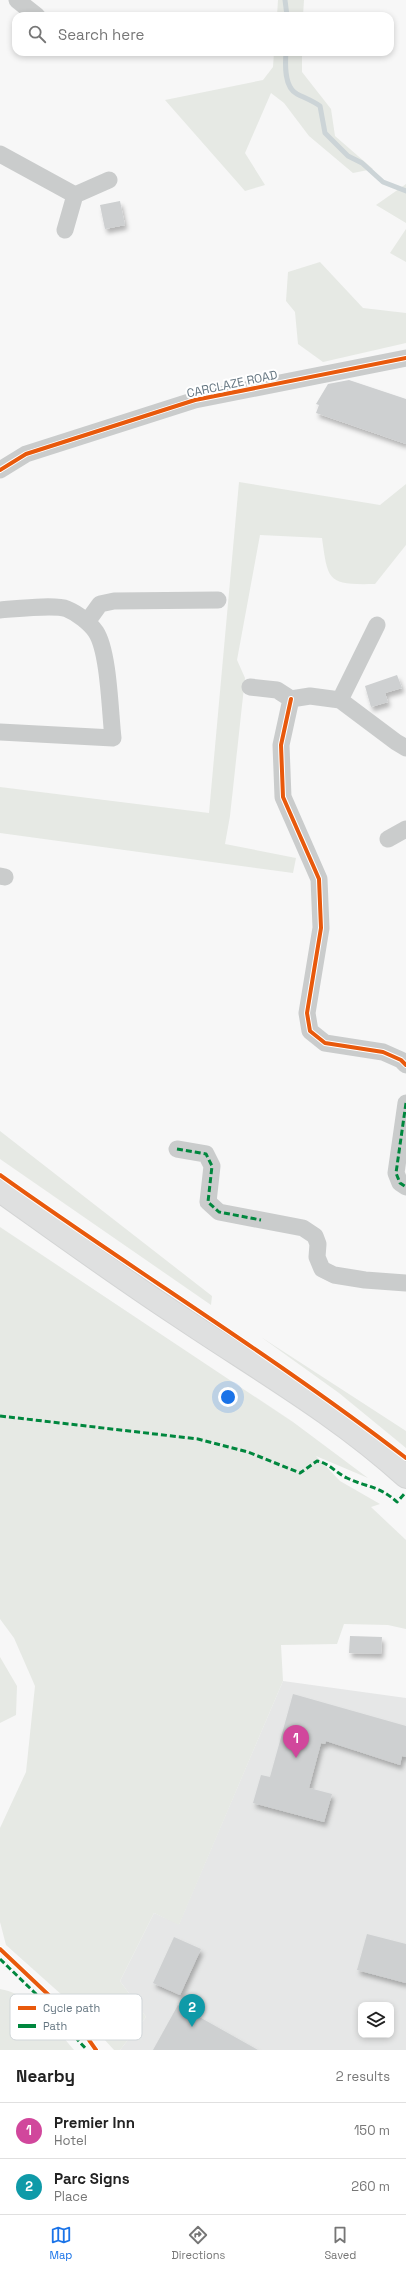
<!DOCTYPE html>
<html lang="en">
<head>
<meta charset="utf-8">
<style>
	:root { --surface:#fff; --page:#f6f6f6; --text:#222; --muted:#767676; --line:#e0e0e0; --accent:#1a73e8 }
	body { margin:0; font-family:"Space Grotesk",sans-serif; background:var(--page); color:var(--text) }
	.controls { position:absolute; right:12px; bottom:12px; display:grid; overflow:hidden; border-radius:8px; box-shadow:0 2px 6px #0003 }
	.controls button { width:36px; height:36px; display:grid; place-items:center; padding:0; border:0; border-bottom:1px solid var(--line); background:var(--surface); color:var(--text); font:20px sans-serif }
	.you { position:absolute; left:228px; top:1397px; width:14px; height:14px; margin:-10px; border:3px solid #fff; border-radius:50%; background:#1a73e8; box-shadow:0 0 0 6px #1a73e833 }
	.badge { display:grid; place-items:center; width:26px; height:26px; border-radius:50%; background:var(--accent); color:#fff; font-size:13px; font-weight:700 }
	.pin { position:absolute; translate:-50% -33px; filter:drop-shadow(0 1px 2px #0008) }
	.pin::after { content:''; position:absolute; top:21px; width:14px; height:12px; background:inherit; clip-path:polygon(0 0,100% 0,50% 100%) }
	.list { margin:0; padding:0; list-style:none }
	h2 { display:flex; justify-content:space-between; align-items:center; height:52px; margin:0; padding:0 16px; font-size:17px }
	h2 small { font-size:13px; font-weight:400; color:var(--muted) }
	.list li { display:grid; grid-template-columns:26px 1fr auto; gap:12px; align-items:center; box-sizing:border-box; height:56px; padding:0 16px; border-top:1px solid var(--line) }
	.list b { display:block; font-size:15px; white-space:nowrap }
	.list p { margin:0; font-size:13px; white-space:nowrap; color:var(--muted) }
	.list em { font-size:13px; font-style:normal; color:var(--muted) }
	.icon { flex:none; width:22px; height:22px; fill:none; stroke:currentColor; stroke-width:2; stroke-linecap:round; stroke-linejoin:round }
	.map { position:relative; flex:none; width:406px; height:2050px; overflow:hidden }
	.search { position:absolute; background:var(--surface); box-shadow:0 2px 6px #0003; left:12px; right:12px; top:12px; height:44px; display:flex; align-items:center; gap:10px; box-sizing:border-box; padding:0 14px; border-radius:12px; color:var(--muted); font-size:15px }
	.sheet { height:164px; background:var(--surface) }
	nav { display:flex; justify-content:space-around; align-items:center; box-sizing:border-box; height:56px; border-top:1px solid var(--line); background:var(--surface); font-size:11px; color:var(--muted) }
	nav a { display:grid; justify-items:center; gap:2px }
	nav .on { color:var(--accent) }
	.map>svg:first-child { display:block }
	.built { fill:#e6e7e7; fill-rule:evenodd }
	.green { fill:#e6e9e4 }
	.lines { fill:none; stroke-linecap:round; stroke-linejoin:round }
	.stream { stroke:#ccd4d7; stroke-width:5 }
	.building { fill:#ced0d1; filter:url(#shadow) }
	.highway-casing { stroke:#d3d4d4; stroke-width:24 }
	.minor { stroke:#cacccc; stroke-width:17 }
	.highway { stroke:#dfe0e0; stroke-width:22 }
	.quiet { stroke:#00873e; stroke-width:3; stroke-dasharray:6 3; stroke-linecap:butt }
	.cycleway-casing { stroke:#fff; stroke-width:6 }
	.cycleway { stroke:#e8590c; stroke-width:4 }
	.labels { text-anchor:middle; stroke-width:4; stroke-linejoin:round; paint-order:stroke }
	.street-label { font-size:12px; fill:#647580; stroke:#fff }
	.key { fill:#fff; stroke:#d0d6d9; stroke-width:1 }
	.key-label { font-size:11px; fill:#647580 }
</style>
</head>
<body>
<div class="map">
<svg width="406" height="2050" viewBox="0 0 406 2050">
	<defs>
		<filter id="shadow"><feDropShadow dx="2.5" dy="4.5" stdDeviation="2" flood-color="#0004"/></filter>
	</defs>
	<rect width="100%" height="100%" fill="#f7f7f7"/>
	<path class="built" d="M 283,1681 L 406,1698 L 406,2050 L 120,2050 L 146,2017 L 120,1981 L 154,1913 L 179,1924 ZM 361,2005 L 391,2005 L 391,2035 L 361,2035 Z"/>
	<path class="green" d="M 278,0 L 304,0 L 303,16 L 277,16 Z
		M 274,52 L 302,52 L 302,72 L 331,109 L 335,136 L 373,169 L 353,173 L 309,136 L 284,103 L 271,93 L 245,153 L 265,185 L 245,191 L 165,100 L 263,80 L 273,67 Z
		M 406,184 L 406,223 L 376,205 Z
		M 406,229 L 406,262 L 390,253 Z
		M 320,262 L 363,308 L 406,313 L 406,343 L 323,362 L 298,344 L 295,312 L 286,301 L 288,272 Z
		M 239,482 L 380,505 L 406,484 L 406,545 L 375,584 C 328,585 328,582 322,538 L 260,535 L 237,660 L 245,678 L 230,816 L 225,844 L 296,858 L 293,873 L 0,833 L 0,787 L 209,813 Z
		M 0,1131 L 212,1296 L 211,1305 L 0,1159 Z
		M 0,1227 L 293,1422 L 368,1478 L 316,1456 L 340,1481 L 380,1504 L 371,1507 L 406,1540 L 406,1629 L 388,1625 L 344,1624 L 337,1644 L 281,1645 L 283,1681 L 179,1925 L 154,1913 L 120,1981 L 146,2017 L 120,2050 L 114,2050 L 72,2004 L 6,1945 L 0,1922 L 0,1828 L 26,1772 L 35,1686 L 14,1638 L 0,1619 Z
		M 261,1337 L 406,1431 L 406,1448 L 339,1393 Z
		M 0,1657 L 17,1686 L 16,1715 L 0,1723 Z
		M 0,1989 C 32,1994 54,2027 74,2050 L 0,2050 Z"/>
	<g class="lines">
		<path class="stream" d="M 285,0 L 287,16
			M 286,52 C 285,65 284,87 297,94 C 305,98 313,101 320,106 L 325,133 L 348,156 L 362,163 L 383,182 L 406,191"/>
	</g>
	<path class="building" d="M 120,201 L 125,225 L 105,229 L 100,205 Z
		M 349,380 L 406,399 L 406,444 L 316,413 L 319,405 L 316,404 L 328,384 Z
		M 397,675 L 402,688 L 385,693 L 388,702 L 371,707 L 365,686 Z
		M 350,1636 L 382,1637 L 381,1654 L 349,1653 Z
		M 293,1694 L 406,1726 L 406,1757 L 402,1756 L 400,1765 L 326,1741 L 325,1744 L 321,1743 L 309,1788 L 332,1794 L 324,1822 L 253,1803 L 261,1775 L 270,1777 Z
		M 367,1934 L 406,1944 L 406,1983 L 357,1970 Z
		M 174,1937 L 201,1949 L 180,1995 L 153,1983 Z
		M 178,2005 L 258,2050 L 153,2050 Z"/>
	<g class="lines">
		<defs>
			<path id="highway" d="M 0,1191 C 59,1233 118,1276 179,1316 C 256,1368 337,1414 406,1477"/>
		</defs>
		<use href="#highway" class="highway-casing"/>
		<path class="minor" d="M 17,0 L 37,16
			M 0,154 L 75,195 L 109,180
			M 65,230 L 75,195
			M 0,470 L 26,454 L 195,400 L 406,358
			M 0,610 C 15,609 55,604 67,609 C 77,613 90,623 96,632 C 109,652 110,713 113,738 L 0,732
			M 87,622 L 100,604 L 114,601 L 218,600
			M 250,687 L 277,690 L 291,699 L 310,696 L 340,700 L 396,742 L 406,748
			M 291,699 L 281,745 L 283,797 L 319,879 L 321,928 L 307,1013 L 310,1031 L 325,1043 L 383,1052 L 401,1060 L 406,1065
			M 340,700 L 377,625
			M 388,839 L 406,829
			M 0,876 L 5,877
			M 406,1103 L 396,1173 L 400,1183 L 406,1187
			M 177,1149 L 206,1154 L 212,1166 L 208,1202 L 219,1212 L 303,1228 L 315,1236 L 318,1244 L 317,1257 L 322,1269 L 334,1275 L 365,1280 L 406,1283"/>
		<use href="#highway" class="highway"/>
		<path class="quiet" d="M 406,1103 L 396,1173 L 400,1183 L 406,1187
			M 177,1149 L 206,1154 L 212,1166 L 208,1202 L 219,1212 L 261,1220
			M 0,1416 L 198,1439 L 248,1452 L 300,1473 L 317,1461 C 329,1463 336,1473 347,1478 C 368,1488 378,1485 397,1502 L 406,1492
			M 0,1959 L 35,1993 L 87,2050"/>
		<defs>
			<path id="cycleway" d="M 0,470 L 26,454 L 195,400 L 406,358
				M 291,699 L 281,745 L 283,797 L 319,879 L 321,928 L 307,1013 L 310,1031 L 325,1043 L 383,1052 L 401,1060 L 406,1065
				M 0,1175 C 134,1271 275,1357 406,1458
				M 0,1949 L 75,2020 L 96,2050"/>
		</defs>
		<use href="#cycleway" class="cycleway-casing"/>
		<use href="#cycleway" class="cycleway"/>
	</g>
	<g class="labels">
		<g class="street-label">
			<text transform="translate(232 384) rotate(-12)" y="4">CARCLAZE ROAD</text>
		</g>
	</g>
	<rect x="10" y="1994" width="132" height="46" rx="6" class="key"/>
	<rect x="18" y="2006" width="18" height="4" fill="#e8590c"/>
	<rect x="18" y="2024" width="18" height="4" fill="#00873e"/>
	<g class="key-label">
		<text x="43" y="2012">Cycle path</text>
		<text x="43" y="2030">Path</text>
	</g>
</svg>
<div class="controls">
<button><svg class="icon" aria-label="layers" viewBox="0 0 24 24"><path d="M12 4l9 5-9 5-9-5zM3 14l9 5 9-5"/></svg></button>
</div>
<div class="you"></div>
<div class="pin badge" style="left:296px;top:1758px;background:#d1479c">1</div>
<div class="pin badge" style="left:192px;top:2027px;background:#0f9aa8">2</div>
<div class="search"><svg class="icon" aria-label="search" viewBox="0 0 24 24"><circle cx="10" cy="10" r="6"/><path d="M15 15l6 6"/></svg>Search here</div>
</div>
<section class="sheet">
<h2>Nearby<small>2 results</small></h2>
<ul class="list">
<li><span class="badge" style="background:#d1479c">1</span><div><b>Premier Inn</b><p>Hotel</p></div><em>150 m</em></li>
<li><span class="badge" style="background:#0f9aa8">2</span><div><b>Parc Signs</b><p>Place</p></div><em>260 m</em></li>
</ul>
</section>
<nav>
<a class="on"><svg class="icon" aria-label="map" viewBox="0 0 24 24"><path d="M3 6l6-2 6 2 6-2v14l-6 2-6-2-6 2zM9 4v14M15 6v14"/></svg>Map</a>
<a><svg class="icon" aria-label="directions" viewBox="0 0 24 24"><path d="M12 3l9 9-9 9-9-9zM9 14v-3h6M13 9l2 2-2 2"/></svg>Directions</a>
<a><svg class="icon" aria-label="saved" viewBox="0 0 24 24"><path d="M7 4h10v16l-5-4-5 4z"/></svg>Saved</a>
</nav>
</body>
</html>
